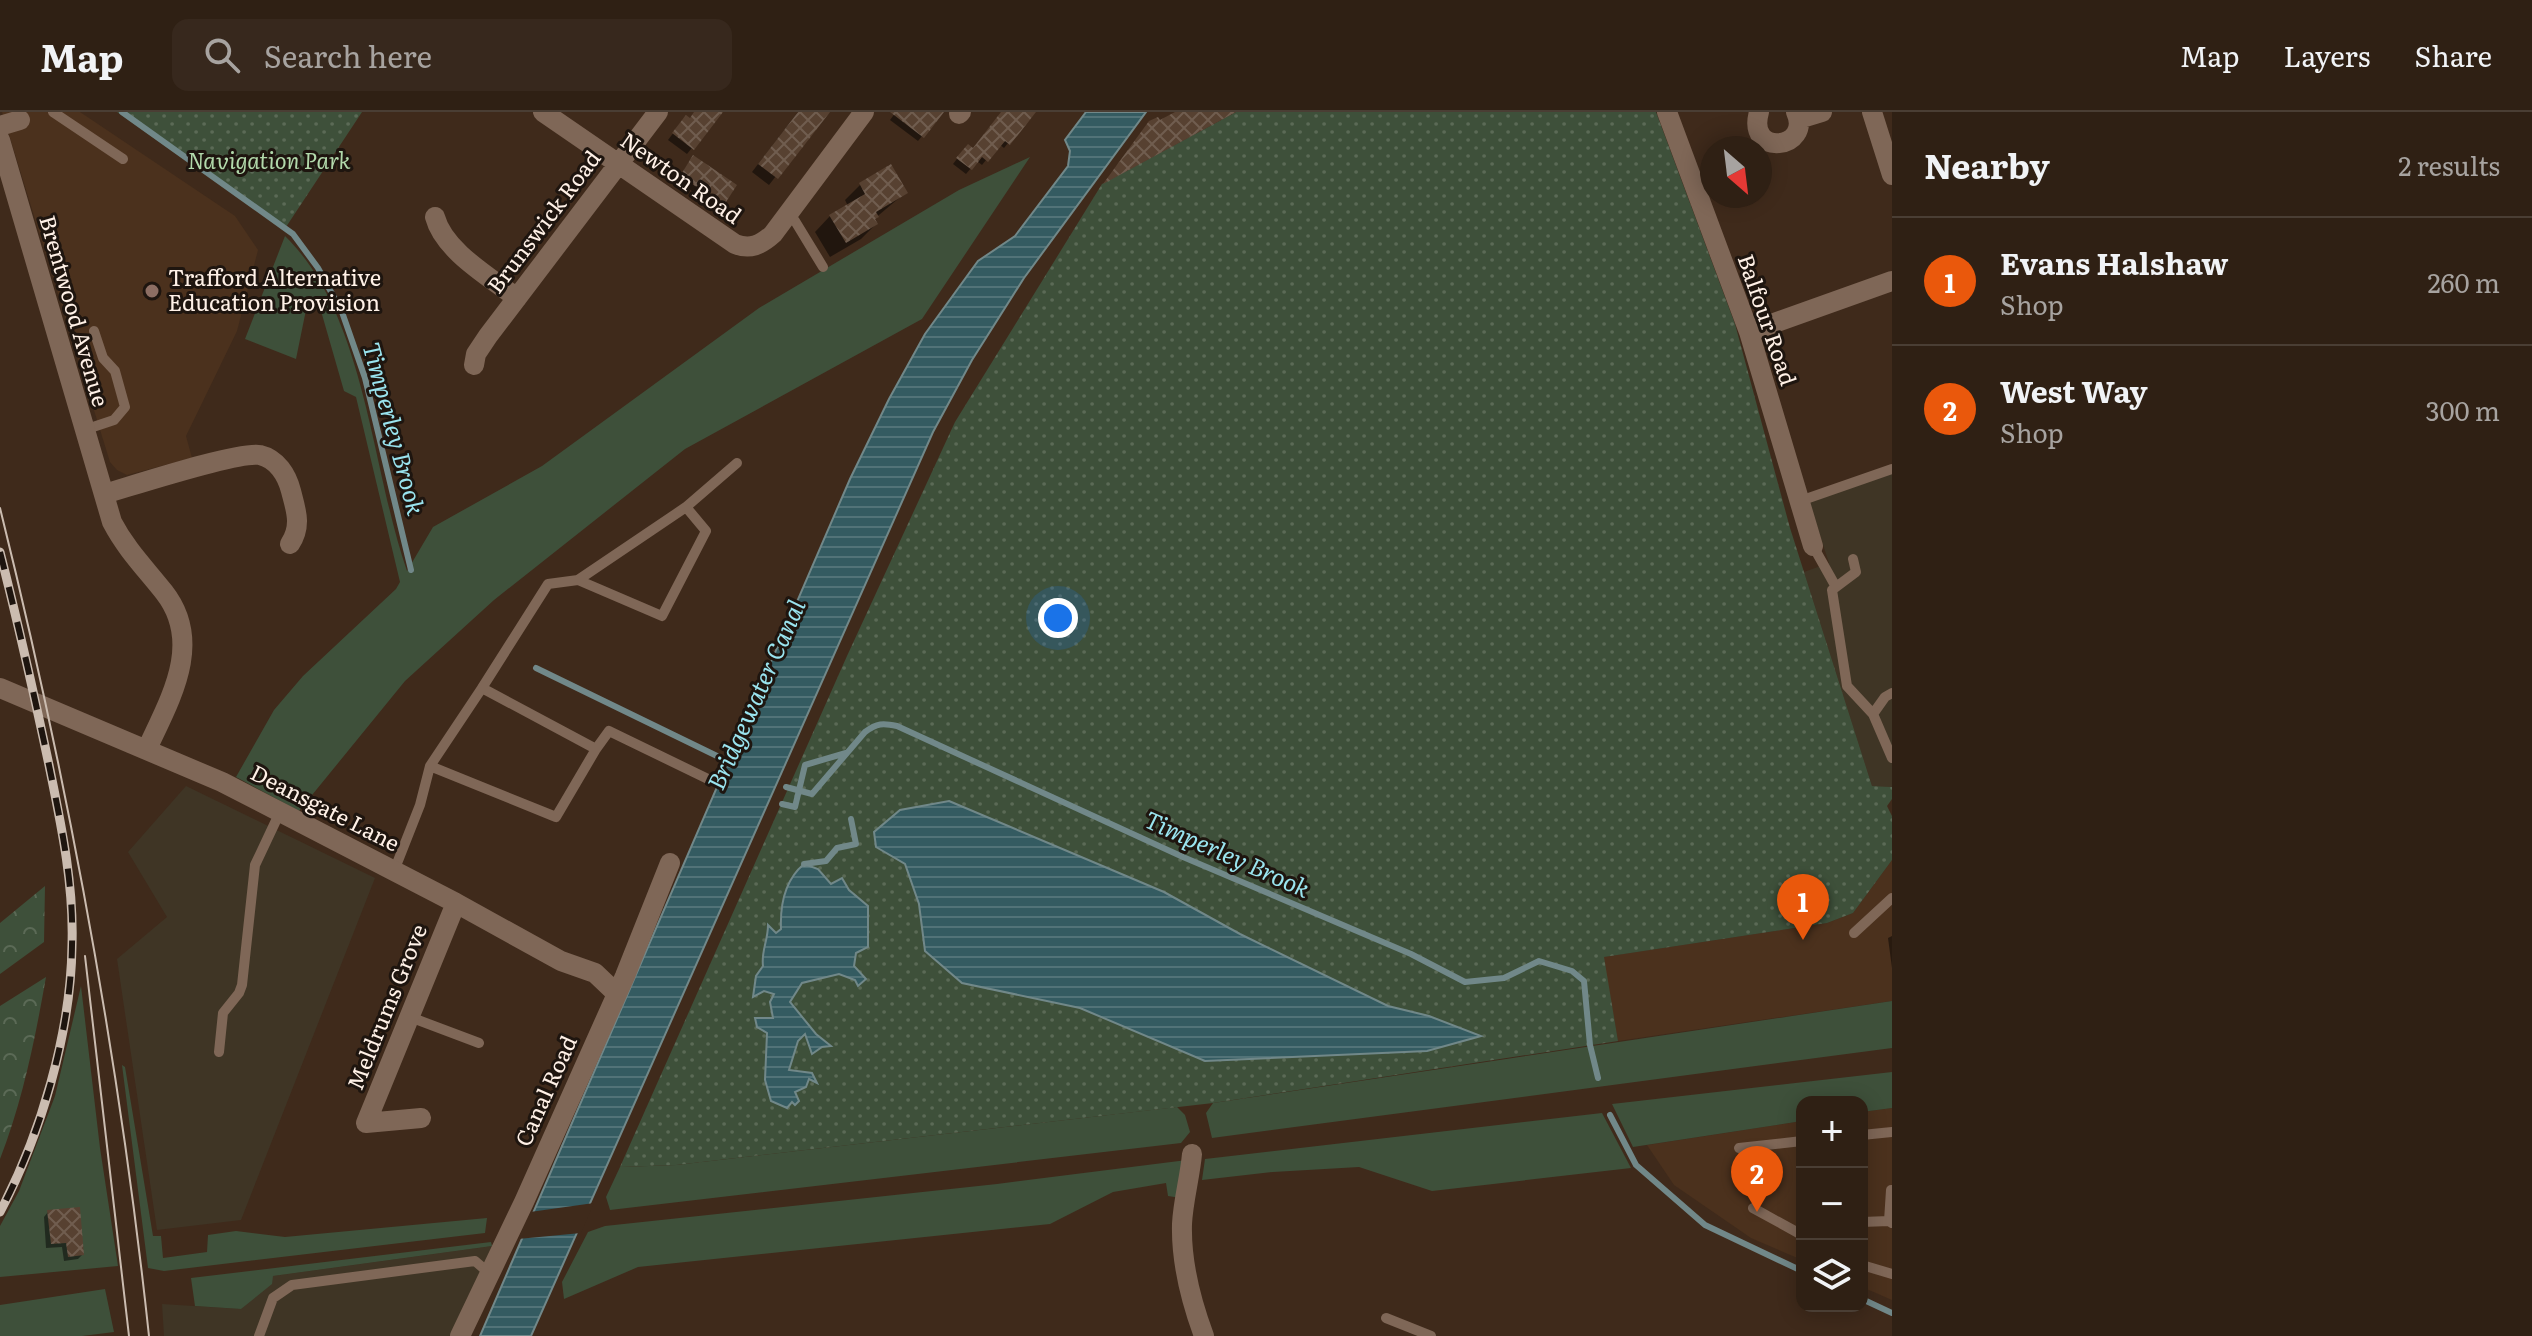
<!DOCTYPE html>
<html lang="en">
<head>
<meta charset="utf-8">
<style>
	:root { --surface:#2f2014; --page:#37281d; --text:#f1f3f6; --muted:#a7a3a0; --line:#4a3e34; --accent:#ea580c }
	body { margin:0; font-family:Literata,serif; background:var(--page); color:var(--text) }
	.controls { position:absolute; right:24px; bottom:24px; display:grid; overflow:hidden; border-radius:16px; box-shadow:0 4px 20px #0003 }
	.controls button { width:72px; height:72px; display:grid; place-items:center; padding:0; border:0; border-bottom:2px solid var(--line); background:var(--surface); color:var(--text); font:40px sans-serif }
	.compass { position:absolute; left:1700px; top:24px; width:72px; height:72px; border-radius:50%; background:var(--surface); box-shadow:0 4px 20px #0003; rotate:152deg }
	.you { position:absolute; left:1058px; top:506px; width:28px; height:28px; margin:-20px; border:6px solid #fff; border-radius:50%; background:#1a73e8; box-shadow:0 0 0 12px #1a73e833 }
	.badge { display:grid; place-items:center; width:52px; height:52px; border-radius:50%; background:var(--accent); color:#fff; font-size:26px; font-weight:700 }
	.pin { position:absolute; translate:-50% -66px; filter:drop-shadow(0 2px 4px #0008) }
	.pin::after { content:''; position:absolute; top:42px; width:28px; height:24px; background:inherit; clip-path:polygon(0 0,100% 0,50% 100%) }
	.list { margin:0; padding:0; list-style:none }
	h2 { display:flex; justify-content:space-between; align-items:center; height:104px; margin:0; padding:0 32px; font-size:34px }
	h2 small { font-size:26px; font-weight:400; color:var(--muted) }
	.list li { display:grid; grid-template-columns:52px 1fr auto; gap:24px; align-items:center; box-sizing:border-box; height:128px; padding:0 32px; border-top:2px solid var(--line) }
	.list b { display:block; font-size:30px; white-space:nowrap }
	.list p { margin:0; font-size:26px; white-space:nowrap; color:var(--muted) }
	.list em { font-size:26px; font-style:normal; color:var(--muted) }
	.icon { flex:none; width:44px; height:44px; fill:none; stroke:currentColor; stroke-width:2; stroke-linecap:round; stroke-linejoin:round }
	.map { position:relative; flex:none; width:1892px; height:1224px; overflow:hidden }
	header { display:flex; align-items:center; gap:48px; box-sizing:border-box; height:112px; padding:0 40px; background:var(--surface); border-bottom:2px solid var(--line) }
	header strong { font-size:38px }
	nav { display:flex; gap:44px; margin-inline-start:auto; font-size:28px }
	.search { width:560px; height:72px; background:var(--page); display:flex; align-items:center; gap:20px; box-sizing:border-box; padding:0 28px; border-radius:16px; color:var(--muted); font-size:30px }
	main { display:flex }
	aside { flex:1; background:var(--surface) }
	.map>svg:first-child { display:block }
	.built { fill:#4b311d }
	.industrial { fill:#3f3525 }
	.grass { fill:#3e503a }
	.forest { fill:url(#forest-crowns) }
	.park { fill:url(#park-dots) }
	.water { fill:url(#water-rules); stroke:#718889; stroke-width:2 }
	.pier { fill:#3f2a1b }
	.shadow { fill:#0007 }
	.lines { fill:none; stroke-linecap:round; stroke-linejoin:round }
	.stream { stroke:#718889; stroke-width:6 }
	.building { fill:url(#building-cross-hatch) }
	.service { stroke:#7f6757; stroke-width:10 }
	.minor { stroke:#7f6757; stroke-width:20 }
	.tram { stroke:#cbbcb0; stroke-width:2 }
	.rail-casing { stroke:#cbbcb0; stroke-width:9 }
	.rail { stroke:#1e150f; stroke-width:6; stroke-dasharray:18; stroke-linecap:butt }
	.education-dot { fill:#8d6e63; stroke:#1e150f; stroke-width:3 }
	.labels { text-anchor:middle; stroke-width:6; stroke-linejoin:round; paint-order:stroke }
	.park-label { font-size:22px; font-style:italic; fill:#b2d9ab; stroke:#1e150f }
	.street-label { font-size:22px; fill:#fff1e7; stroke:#1e150f }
	.poi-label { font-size:22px; fill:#fff1e7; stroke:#1e150f; text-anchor:start }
	.water-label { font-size:24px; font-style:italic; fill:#9ae4ef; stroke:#1e150f }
</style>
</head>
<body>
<header>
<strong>Map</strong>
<div class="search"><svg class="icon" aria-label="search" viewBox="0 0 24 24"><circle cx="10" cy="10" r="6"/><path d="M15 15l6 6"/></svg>Search here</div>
<nav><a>Map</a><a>Layers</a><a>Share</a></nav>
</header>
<main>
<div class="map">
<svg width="1892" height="1224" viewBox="0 0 1892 1224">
	<defs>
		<pattern id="forest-crowns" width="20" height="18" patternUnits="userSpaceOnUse" patternTransform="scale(2)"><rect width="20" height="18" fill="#3e503a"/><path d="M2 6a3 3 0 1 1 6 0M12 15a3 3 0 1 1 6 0" fill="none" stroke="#5b6a56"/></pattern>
		<pattern id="park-dots" width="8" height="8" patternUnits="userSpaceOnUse" patternTransform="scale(2)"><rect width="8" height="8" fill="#3e503a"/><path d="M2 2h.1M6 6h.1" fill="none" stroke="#5b6a56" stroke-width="1.8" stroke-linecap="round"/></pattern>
		<pattern id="water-rules" width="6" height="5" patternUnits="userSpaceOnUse" patternTransform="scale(2)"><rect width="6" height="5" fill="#345b61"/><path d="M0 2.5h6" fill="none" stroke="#527378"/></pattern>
		<pattern id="building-cross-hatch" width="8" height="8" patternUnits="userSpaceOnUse" patternTransform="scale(2)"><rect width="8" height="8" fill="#574131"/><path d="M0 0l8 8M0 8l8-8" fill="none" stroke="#705d4f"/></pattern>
	</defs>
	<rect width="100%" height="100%" fill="#3f2a1b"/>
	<path class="built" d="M 2,0 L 80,0 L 235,104 L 258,138 L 237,219 L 186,324 L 192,346 L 127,363 L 117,358 L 110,350 Z
		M 1892,748 L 1892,889 L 1618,929 L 1603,845 L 1827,811 L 1853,801 Z
		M 1892,996 L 1892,1188 L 1862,1175 L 1862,1000 Z
		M 1802,1009 L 1802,1148 L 1751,1126 L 1674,1073 L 1647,1033 Z"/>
	<path class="industrial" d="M 1892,361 L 1892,675 L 1872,674 L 1804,460 L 1829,451 L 1809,390 Z
		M 186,674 L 375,766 L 241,1108 L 157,1118 L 117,847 L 167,805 L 128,740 Z
		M 492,1134 L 452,1224 L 164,1224 L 162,1192 L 241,1197 L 273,1164 Z"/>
	<path class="grass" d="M 1030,45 L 922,207 L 685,337 L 494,488 L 405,569 L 299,699 L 236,665 L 274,598 L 303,564 L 396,477 L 400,470 L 356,285 L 344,279 L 321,199 L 307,193 L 296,247 L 245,227 L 285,124 C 366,203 371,356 407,459 L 433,415 L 542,354 L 759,196 L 959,78 Z
		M 81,874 L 100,1036 L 118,1154 L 0,1165 L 0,1114 L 19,1079 L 55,984 Z
		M 1892,889 L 1892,936 L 1212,1026 L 1206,1001 L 1213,991 Z
		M 122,953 L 125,955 L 153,1124 L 161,1124 L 163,1146 L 207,1140 L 208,1123 L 236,1119 L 285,1125 L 487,1106 L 485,1121 L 164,1159 L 148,1156 Z
		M 1892,960 L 1892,996 L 1862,1000 L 1862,990 L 1802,990 L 1802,1009 L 1633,1035 L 1612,992 Z
		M 1177,995 L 1185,1003 L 1190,1020 L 1181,1031 L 610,1098 L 606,1085 L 620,1055 L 676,1053 Z
		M 1602,1001 L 1631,1056 L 1432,1079 L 1359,1055 L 1273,1060 L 1202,1068 L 1205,1047 Z
		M 1187,1048 L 1181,1086 L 1168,1084 L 1166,1071 L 1113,1080 L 1050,1112 L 638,1155 L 564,1187 L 562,1170 L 588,1120 L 605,1114 L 997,1072 Z
		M 491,1130 L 492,1134 L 273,1164 L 272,1172 L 241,1197 L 195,1194 L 191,1166 Z
		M 105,1177 L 114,1220 L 82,1224 L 0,1224 L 0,1193 Z"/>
	<path class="forest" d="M 45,774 L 44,830 L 0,862 L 0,811 Z
		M 46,865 C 35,927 23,988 0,1047 L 0,894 Z"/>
	<path class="park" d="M 117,0 L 362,0 L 284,118 Z
		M 1236,0 L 1656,0 L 1735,212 L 1790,416 L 1872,674 L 1892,675 L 1892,687 L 1887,694 L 1892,704 L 1892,748 L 1853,801 L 1827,811 L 1604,845 L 1618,929 L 1213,991 L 676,1053 L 620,1055 L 847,544 L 955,310 L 1102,72 Z"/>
	<path class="water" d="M 1086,0 L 1146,0 L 1024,166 L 972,248 L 933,320 L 531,1224 L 480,1224 L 850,367 L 889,287 L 925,222 L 978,149 L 1015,124 L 1068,54 L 1070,39 L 1065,28 Z
		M 949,689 L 1164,780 L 1240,822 L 1388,894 L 1429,904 L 1481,924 L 1427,939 L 1205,949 L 1080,896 L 962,871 L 925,839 L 919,792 L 905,752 L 876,735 L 874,720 L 900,698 Z
		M 804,752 L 818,757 L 831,772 L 842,766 L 849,778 L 868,794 L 868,835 L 856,841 L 854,854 L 866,867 L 858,874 L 855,868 L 839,862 L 802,871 L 790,890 L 816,922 L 831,934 L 822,935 L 812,942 L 805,922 L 798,929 L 789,958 L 812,961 L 817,971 L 809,967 L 806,975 L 795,980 L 799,989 L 795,993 L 792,990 L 787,996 L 771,989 L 765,968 L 767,921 L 757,915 L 755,906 L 773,906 L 770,890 L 774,882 L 764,879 L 753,885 L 756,864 L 763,854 C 761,839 768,829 768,813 L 776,821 L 781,817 C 780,793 785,768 804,752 Z"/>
	<path class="pier" d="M 594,1091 L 581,1121 L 518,1127 L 530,1100 Z"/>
	<path class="shadow" d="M 695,0 L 721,0 L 687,42 L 668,28 L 680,12 L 689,8 Z
		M 798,0 L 826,0 L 769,73 L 752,60 Z
		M 896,0 L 936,0 L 940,2 L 918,29 L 890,8 Z
		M 1003,0 L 1033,0 L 1004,36 L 999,32 L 982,53 L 977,49 L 966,62 L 953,52 L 963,39 L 973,39 Z
		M 689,50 L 722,91 L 717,96 L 677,69 Z
		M 860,73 L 905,81 L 873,108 L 876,112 L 861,127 L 830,145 L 815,120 L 830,104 L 848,94 L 845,88 Z
		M 1892,824 L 1892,856 L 1888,826 Z
		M 48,1100 L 82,1143 L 78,1147 L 64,1149 L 62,1135 L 46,1136 L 44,1105 Z"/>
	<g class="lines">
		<path class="stream" d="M 122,0 L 293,122 L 318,156 L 342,200 L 365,266 L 411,458
			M 536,556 L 717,644
			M 786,675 L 812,682 L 865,620 C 877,611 883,611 897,614 L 1183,745 L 1411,842 L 1465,870 L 1504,866 L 1539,849 L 1572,859 L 1584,869 L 1590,933 L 1598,966
			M 782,692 L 795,695 L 805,653 L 846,641
			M 804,752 L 826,749 L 837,736 L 856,732 L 851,707
			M 1610,1003 L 1636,1053 L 1705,1113 L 1802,1159
			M 1862,1187 L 1892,1201"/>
	</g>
	<path class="building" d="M 694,0 L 723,0 L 694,38 L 672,21 L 686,3 L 690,6 Z
		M 798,0 L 830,0 L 778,67 L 758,52 Z
		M 890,0 L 944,0 L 924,26 Z
		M 1001,0 L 1036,0 L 1010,33 L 1005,29 L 988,50 L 982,45 L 972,58 L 956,46 L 968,32 L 973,36 Z
		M 1175,0 L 1236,0 L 1103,72 L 1149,9 L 1158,5 L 1160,8 Z
		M 693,43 L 737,73 L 724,93 L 680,64 Z
		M 891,52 L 908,81 L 876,100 L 879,105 L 875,107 L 878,112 L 846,131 L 829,103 L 865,82 L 859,71 Z
		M 80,1095 L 84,1143 L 68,1145 L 66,1131 L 51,1132 L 47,1098 Z"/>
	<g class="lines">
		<path class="service" d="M 53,0 L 123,47
			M 787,102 L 795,109 L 823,155
			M 84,318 L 114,308 L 125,295 L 115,259 L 103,246 L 94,219
			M 1800,389 L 1892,357
			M 1813,434 L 1836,475
			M 1853,447 L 1856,460 L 1832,478 L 1847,574 L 1873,602
			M 578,468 L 686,395
			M 482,576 L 548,472 L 578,468 L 662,504 L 706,419 L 686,395 L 737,351
			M 1892,581 L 1885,585 L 1873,602 L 1892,646
			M 596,637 L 609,619 L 710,668
			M 394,759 L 420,693 L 430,654 L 556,705 L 596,637 L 482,576 L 430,654
			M 1854,821 L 1892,786
			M 410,905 L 479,931
			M 219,940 L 223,901 L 239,881 L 242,873 L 255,753 L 280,700
			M 1862,1023 L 1892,1020
			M 1739,1036 L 1802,1029
			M 1753,1096 L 1802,1123
			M 1889,1109 L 1891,1078
			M 1862,1110 L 1889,1109 L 1892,1111
			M 1862,1153 L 1892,1162
			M 1386,1206 L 1431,1224
			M 259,1224 L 273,1186 L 292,1173 L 475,1149 L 489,1161"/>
		<path class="minor" d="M 543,0 L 735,132 C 750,138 761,133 773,122 L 864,0
			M 1667,0 L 1749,220 L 1813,434
			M 1759,0 C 1746,46 1813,37 1796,0
			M 1872,0 L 1892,63
			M 959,2 L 961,0
			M 1799,7 L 1822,0
			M 0,14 L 20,8
			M 0,28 L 112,410 C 126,437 145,456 164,480 C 204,531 170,587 147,637
			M 435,105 C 444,139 490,165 517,186
			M 1749,220 L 1892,169
			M 474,253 L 476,242 L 488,224 L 658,0
			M 104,382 C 132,374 238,339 260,343 C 277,347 287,363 291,379 C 296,398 302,414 290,432
			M 0,576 L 222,670 L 456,791 L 561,849 L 595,861 L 616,881
			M 421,1006 L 366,1011 L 456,791
			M 1192,1042 C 1190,1065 1183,1089 1182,1112 C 1181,1149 1191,1189 1204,1224
			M 460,1224 L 524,1090 L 625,864 L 670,751"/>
		<path class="tram" d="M 0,396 C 68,670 119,944 149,1224
			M 85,844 L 129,1224"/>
		<defs>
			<path id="rail" d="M 0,440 C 18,511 34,582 49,653 C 61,712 74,772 72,833 C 71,921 41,1022 0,1100"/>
		</defs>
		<use href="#rail" class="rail-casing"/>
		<use href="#rail" class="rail"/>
	</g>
	<circle class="education-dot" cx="152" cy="179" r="8"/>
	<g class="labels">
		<g class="park-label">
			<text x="269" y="57">Navigation Park</text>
		</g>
		<g class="street-label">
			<text transform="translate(681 66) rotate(35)" y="8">Newton Road</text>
			<text transform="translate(544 110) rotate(-53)" y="8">Brunswick Road</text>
			<text transform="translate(74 199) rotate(74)" y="8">Brentwood Avenue</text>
			<text transform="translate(1767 208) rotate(71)" y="8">Balfour Road</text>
			<text transform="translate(325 696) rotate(27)" y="8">Deansgate Lane</text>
			<text transform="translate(387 895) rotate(-68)" y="8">Meldrums Grove</text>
			<text transform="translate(546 979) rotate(-66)" y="8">Canal Road</text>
		</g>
		<g class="poi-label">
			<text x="168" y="174">Trafford Alternative<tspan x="168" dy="25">Education Provision</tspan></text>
		</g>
		<g class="water-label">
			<text transform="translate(393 317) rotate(75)" y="8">Timperley Brook</text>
			<text transform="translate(757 583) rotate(-66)" y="8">Bridgewater Canal</text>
			<text transform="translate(1227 743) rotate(24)" y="8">Timperley Brook</text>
		</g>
	</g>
</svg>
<div class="controls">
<button>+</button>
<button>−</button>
<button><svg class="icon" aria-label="layers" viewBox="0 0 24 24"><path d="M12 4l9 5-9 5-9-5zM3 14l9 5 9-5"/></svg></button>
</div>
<svg class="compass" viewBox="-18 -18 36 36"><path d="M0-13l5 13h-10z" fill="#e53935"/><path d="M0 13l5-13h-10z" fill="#a7a3a0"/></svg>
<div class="you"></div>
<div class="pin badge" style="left:1803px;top:828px">1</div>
<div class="pin badge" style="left:1757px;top:1100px">2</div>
</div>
<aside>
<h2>Nearby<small>2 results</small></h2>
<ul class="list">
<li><span class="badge">1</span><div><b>Evans Halshaw</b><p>Shop</p></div><em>260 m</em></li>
<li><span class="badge">2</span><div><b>West Way</b><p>Shop</p></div><em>300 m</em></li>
</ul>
</aside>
</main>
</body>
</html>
